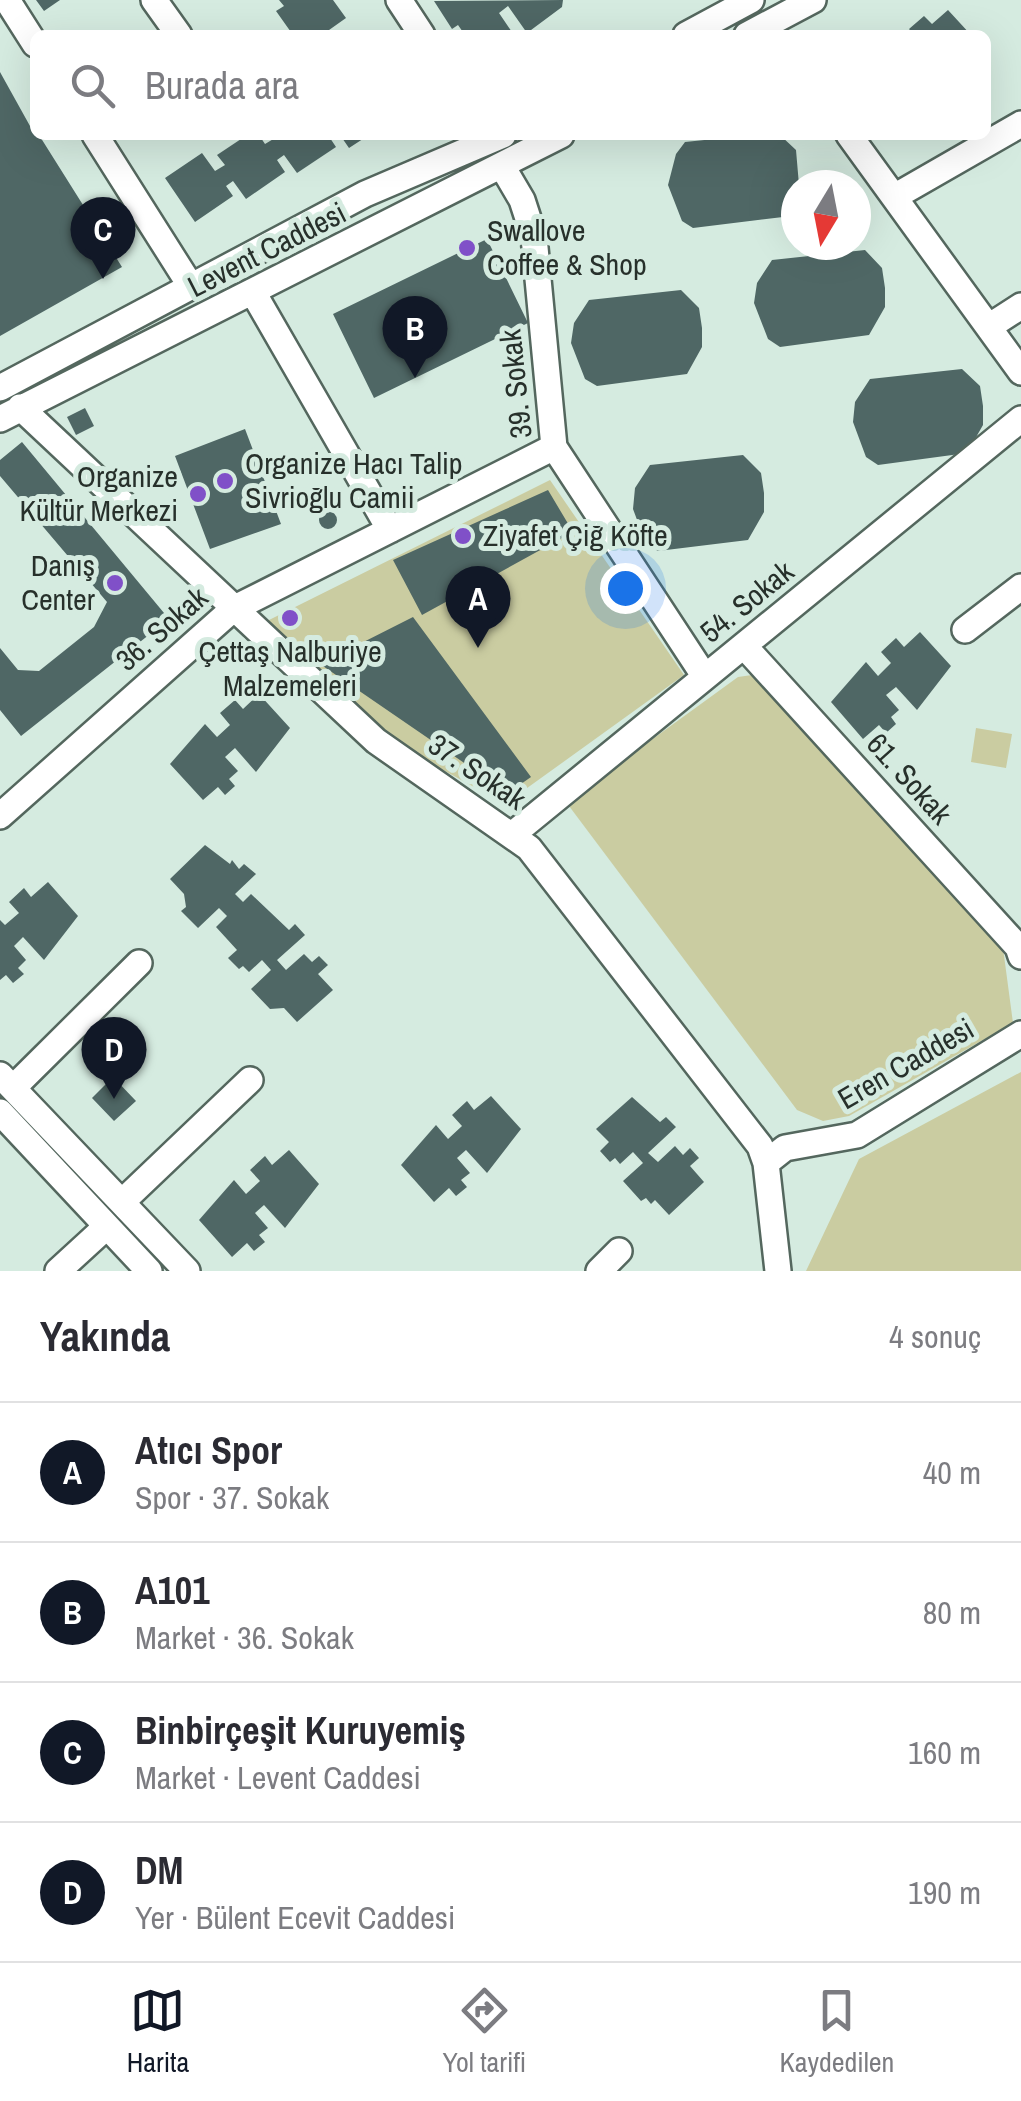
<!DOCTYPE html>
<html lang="tr">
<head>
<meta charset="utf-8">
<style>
	:root { --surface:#fff; --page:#f2f2f3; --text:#2b2b33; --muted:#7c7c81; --line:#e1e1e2; --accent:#111827 }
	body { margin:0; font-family:"Archivo Narrow",sans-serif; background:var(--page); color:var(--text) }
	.compass { position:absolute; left:781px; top:170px; width:90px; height:90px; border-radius:50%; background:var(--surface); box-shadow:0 10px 40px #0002; rotate:190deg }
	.you { position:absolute; left:625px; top:588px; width:35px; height:35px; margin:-25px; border:8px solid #fff; border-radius:50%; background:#1a73e8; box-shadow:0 0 0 15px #1a73e833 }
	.badge { display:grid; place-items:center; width:65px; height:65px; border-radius:50%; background:var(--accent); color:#fff; font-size:32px; font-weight:700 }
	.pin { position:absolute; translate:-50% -82px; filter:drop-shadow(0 2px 5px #0008) }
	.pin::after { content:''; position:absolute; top:52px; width:35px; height:30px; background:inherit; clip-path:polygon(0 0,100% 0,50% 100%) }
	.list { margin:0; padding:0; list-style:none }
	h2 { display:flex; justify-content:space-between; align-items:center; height:130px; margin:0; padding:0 40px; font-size:42px }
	h2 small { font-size:32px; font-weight:400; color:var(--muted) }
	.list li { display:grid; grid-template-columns:65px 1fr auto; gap:30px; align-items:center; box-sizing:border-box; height:140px; padding:0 40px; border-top:2px solid var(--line) }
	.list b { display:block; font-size:38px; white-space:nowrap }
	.list p { margin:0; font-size:32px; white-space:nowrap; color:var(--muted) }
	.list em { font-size:32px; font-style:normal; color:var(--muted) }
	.icon { flex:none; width:55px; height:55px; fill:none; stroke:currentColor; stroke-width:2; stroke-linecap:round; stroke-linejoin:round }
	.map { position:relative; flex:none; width:1021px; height:1271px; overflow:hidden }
	.search { position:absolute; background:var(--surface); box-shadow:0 10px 40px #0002; left:30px; right:30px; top:30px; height:110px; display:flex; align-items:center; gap:25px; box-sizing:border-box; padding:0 35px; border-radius:15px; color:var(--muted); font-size:38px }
	.sheet { height:690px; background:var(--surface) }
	nav { display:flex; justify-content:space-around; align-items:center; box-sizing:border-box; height:140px; border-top:2px solid var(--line); background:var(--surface); font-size:28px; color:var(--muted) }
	nav a { display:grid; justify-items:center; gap:5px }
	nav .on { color:var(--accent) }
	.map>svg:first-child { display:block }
	.green { fill:#cacca1 }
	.building { fill:#4f6765 }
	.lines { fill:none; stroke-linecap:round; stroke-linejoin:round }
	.minor-casing { stroke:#54675e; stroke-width:30 }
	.minor { stroke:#fff; stroke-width:25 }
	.poi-dot { fill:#8050c8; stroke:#d5ebe0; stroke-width:4 }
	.labels { text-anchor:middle; stroke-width:10; stroke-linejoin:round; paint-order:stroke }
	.poi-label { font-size:30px; fill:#27302b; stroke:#d5ebe0; text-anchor:start }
	.street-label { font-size:30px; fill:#27302b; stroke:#d5ebe0 }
</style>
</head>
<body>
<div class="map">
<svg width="1021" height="1271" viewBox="0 0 1021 1271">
	<rect width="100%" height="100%" fill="#d5ebe0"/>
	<path class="green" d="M 550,480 L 684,675 L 505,804 L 403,748 L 323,682 L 265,622 Z
		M 752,675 L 1003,948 L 1013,1023 L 849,1116 L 823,1121 L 797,1110 L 566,802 L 738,677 Z
		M 976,728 L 1012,734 L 1006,768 L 971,762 Z
		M 1021,1072 L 1021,1271 L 806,1271 L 859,1159 Z"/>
	<path class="building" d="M 36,0 L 60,0 L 44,11 Z
		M 279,0 L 333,0 L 346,18 L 322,35 L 293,35 L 276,11 L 284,6 Z
		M 563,0 L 562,7 L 527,33 L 508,6 L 499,13 L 514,35 L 465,35 L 458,25 L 452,29 L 434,1 Z
		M 948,10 L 971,35 L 914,35 L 909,29 L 924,16 L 932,24 Z
		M 0,72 L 35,135 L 39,135 L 122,267 L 0,336 Z
		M 247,135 L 259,135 L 265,144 L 275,138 L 272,135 L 328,135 L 336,147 L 297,173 L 284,155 L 277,160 L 285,172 L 246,199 L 233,181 L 226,186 L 233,196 L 195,222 L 165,178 L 202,153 L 215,171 L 225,165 L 217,155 Z
		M 340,135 L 369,135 L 349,148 Z
		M 753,135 L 780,135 L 796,150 L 799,185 L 783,217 L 693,228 L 682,221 L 668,185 L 676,154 L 685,142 Z
		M 487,239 L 528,323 L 374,398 L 333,314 Z
		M 865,250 L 882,268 L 885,288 L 885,307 L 869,335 L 780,347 L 768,339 L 754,303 L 757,283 L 772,260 Z
		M 681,290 L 699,308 L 702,328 L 702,347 L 687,374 L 597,386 L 585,379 L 571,343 L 574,323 L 589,300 Z
		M 962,369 L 980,386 L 983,406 L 983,425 L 967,453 L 878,465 L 866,457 L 853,422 L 855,402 L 870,379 Z
		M 85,408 L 94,426 L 76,435 L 67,417 Z
		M 245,429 L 281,524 L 210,549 L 175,456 Z
		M 22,442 L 169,619 L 21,736 L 0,710 L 0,648 L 18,670 L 39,671 L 94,627 L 107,602 L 0,476 L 0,460 Z
		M 743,455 L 761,473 L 764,493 L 764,512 L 748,540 L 658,551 L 646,544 L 633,509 L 635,488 L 650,465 Z
		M 548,490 L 573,532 L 422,615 L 393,560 Z
		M319 520a9 9 0 1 1 18 0a9 9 0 1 1-18 0Z
		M 413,617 L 531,777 L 508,793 L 320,664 Z
		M 920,632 L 951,666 L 917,710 L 896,687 L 886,695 L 899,710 L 891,717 L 896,724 L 886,733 L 879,725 L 863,739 L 831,702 L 866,662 L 878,676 L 891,663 L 881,652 L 896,638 L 904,647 Z
		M 259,694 L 290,728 L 256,772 L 235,748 L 225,757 L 238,771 L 229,779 L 235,786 L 225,795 L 218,787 L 203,800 L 170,764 L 205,724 L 217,737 L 230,725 L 220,713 L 235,700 L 243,709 Z
		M 205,845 L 230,864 L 232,860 L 239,869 L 244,864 L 256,874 L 235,894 L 243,902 L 251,894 L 289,930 L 295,924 L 305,935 L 277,960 L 286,970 L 304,954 L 312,962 L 319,956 L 328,965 L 318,974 L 333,990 L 297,1022 L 284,1008 L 270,1009 L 251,989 L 271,970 L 262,960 L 249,972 L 243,966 L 239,969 L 228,958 L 237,950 L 216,927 L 227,916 L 219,908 L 198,928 L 181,911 L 186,907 L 184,894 L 170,879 Z
		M 48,882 L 78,916 L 44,960 L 23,937 L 14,946 L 26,960 L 18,968 L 24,974 L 13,983 L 6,975 L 0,980 L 0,920 L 5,925 L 19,913 L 9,902 L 24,888 L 31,897 Z
		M 113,1077 L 136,1101 L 114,1121 L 92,1098 Z
		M 491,1096 L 521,1129 L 487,1173 L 466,1150 L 457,1158 L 470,1173 L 461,1180 L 467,1187 L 456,1196 L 449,1188 L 434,1202 L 401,1165 L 436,1125 L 448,1139 L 462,1126 L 452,1115 L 467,1101 L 474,1110 Z
		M 632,1097 L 660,1122 L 666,1117 L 676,1127 L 648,1153 L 658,1162 L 675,1146 L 683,1155 L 690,1148 L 699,1158 L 690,1166 L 704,1182 L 669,1215 L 655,1200 L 651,1204 L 646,1198 L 641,1201 L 623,1181 L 643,1163 L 633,1152 L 620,1164 L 615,1158 L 610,1162 L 600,1151 L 609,1142 L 596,1129 Z
		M 289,1150 L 319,1184 L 285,1228 L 264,1205 L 255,1213 L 268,1228 L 259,1235 L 265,1242 L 254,1251 L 247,1243 L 232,1257 L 199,1220 L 234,1180 L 246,1194 L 260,1181 L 250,1170 L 265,1156 L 272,1165 Z"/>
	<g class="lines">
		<defs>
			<path id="minor" d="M 7,0 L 35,44
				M 154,0 L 179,35
				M 399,0 L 422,35
				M 686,35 L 751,0
				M 747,35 L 813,0
				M 95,135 L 190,285
				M 849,135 L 1021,372
				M 502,166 L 522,200 L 534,237 L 554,447 L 705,677
				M 894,197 L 1021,124
				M 254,294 L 390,530
				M 990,326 L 1021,306
				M 0,388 L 365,194 L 503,135
				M 20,407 L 376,741 L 529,848 L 760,1146 L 766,1163 L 778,1271
				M 0,419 L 561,135
				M 965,630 L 1021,587
				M 745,647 L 1018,947 L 1021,956
				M 0,816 L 233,609 L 554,447
				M 513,834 L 1021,419
				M 0,1075 L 187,1271
				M 13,1088 L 139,963
				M 0,1112 L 149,1271
				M 766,1163 L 785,1148 L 857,1135 L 1021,1034
				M 122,1202 L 250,1080
				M 58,1271 L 106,1227
				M 599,1271 L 619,1251"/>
		</defs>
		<use href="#minor" class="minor-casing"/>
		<use href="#minor" class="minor"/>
	</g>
	<g class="poi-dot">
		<circle cx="467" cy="248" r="10"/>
		<circle cx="225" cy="481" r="10"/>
		<circle cx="198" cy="494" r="10"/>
		<circle cx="463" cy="536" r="10"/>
		<circle cx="115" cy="583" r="10"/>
		<circle cx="290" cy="618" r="10"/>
	</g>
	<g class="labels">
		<g class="poi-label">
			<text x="487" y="241">Swallove<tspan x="487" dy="34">Coffee &amp; Shop</tspan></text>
			<text x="245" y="474">Organize Hacı Talip<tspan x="245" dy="34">Sivrioğlu Camii</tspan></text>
			<text x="178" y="487" text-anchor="end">Organize<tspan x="178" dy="34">Kültür Merkezi</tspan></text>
			<text x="483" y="546">Ziyafet Çiğ Köfte</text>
			<text x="95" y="576" text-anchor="end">Danış<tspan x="95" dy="34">Center</tspan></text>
			<text x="290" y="662" text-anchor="middle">Çettaş Nalburiye<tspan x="290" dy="34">Malzemeleri</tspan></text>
		</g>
		<g class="street-label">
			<text transform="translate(267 250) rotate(-27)" y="10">Levent Caddesi</text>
			<text transform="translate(516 384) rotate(-96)" y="10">39. Sokak</text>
			<text transform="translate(747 602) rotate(-39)" y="10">54. Sokak</text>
			<text transform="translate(162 629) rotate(-41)" y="10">36. Sokak</text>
			<text transform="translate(477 772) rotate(34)" y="10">37. Sokak</text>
			<text transform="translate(909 779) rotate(48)" y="10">61. Sokak</text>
			<text transform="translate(906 1064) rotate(-30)" y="10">Eren Caddesi</text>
		</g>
	</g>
</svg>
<svg class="compass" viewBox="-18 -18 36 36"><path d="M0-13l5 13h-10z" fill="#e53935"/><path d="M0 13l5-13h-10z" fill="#7c7c81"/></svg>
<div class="you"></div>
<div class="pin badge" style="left:478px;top:648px">A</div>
<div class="pin badge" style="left:415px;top:378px">B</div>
<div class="pin badge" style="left:103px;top:279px">C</div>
<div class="pin badge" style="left:114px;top:1099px">D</div>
<div class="search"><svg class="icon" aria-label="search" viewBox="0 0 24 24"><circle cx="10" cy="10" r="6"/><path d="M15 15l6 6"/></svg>Burada ara</div>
</div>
<section class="sheet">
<h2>Yakında<small>4 sonuç</small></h2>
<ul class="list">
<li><span class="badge">A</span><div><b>Atıcı Spor</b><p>Spor · 37. Sokak</p></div><em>40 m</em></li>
<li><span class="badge">B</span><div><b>A101</b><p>Market · 36. Sokak</p></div><em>80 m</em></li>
<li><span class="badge">C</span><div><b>Binbirçeşit Kuruyemiş</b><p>Market · Levent Caddesi</p></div><em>160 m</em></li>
<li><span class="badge">D</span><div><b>DM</b><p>Yer · Bülent Ecevit Caddesi</p></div><em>190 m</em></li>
</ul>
</section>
<nav>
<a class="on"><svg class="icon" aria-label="map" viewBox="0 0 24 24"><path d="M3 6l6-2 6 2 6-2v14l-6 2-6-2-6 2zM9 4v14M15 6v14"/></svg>Harita</a>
<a><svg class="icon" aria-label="directions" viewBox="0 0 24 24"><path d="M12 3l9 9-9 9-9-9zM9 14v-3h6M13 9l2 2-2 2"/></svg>Yol tarifi</a>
<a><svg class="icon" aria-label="saved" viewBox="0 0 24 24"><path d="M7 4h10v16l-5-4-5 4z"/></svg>Kaydedilen</a>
</nav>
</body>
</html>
